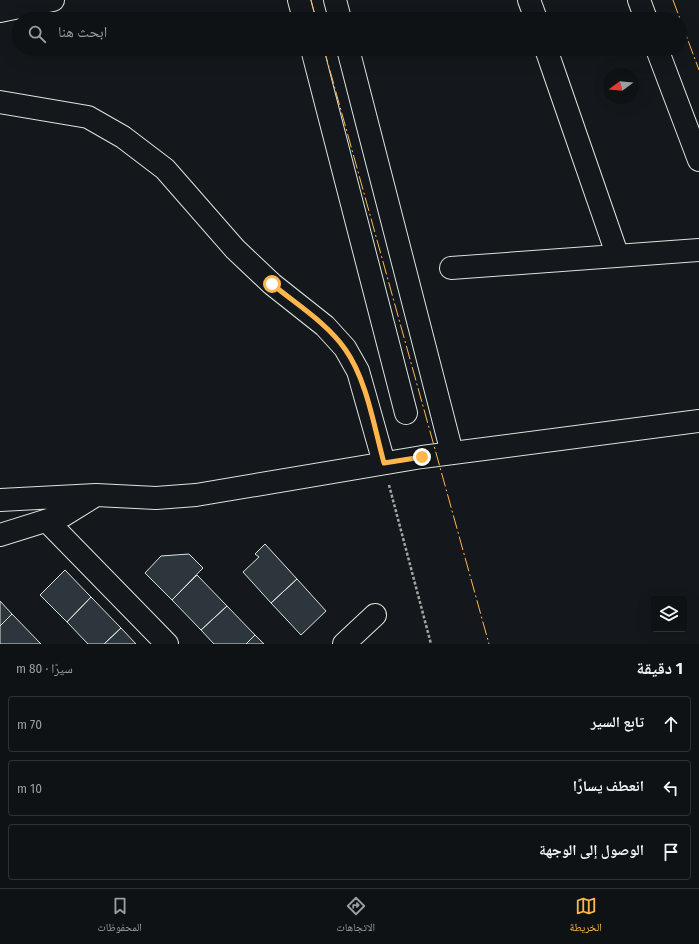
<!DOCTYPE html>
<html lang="ar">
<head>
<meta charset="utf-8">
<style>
	:root { --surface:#0f1215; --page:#1d2022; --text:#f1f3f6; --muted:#9b9ea0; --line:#2f3234; --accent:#ffb74d }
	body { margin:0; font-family:"Fira Sans Condensed","Noto Naskh Arabic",sans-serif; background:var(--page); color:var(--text); direction:rtl }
	.controls { position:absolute; right:12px; bottom:12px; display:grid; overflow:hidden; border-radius:4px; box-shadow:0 4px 16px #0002 }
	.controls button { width:36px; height:36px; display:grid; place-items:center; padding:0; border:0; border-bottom:1px solid var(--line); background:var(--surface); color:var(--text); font:20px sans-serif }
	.compass { position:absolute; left:603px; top:68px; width:36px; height:36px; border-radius:50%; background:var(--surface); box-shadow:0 4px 16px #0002; rotate:254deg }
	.stop { position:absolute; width:12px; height:12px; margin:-9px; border:3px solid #ffb74d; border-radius:50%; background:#fff }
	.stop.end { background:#ffb74d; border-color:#fff; box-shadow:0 1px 4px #0008 }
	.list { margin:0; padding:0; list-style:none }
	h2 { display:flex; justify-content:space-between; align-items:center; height:52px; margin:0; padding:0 16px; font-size:17px }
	h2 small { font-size:13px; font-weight:400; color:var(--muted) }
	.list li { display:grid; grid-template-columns:26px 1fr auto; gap:12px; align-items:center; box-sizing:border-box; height:56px; margin:0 8px 8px; padding:0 8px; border:1px solid var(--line); border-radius:4px }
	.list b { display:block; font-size:15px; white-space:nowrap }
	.list em { font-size:13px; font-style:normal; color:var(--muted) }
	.icon { flex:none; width:22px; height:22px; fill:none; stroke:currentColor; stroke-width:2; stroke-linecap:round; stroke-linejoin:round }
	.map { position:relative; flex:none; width:699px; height:644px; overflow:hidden; direction:ltr }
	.search { position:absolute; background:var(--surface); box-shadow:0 4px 16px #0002; left:12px; right:12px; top:12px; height:44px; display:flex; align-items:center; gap:10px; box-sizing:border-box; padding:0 14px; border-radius:22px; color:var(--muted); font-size:15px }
	.sheet { height:244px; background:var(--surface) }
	nav { display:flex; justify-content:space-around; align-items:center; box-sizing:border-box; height:56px; border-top:1px solid var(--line); background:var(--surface); font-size:11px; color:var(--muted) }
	nav a { display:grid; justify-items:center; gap:2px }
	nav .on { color:var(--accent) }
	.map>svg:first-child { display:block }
	.building { fill:#2c363c; stroke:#d8e6dc }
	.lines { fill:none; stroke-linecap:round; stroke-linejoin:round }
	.minor-casing { stroke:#d8e6dc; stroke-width:24 }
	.path { stroke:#9da8a2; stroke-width:2.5; stroke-dasharray:3 2; stroke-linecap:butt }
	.minor { stroke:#14181c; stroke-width:22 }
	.power { stroke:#ffb74d; stroke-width:1; stroke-dasharray:14 3 2 3; stroke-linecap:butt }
	.route { stroke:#ffb74d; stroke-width:5 }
</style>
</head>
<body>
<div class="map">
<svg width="699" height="644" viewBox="0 0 699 644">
	<rect width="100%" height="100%" fill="#14181c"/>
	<path class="building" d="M 265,544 L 297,579 L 271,603 L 243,572 L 259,557 L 255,554 Z
		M 189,554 L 203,568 L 172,600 L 145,573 L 161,556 Z
		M 65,570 L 91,597 L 67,622 L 40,595 Z
		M 197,575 L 227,606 L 201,630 L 172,600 Z
		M 297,579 L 326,611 L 301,635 L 271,603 Z
		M 91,597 L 121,628 L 104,644 L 88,644 L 67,622 Z
		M 0,601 L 12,614 L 0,626 Z
		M 227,606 L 255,635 L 246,644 L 214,644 L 201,630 Z
		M 12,614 L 41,644 L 0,644 L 0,626 Z
		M 121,628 L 136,644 L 104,644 Z
		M 255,635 L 264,644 L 246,644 Z"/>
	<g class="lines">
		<defs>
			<path id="minor" d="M 299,0 L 304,19
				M 335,0 L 340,19
				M 529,0 L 536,19
				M 639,0 L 646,19
				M 0,11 L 53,0
				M 312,49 L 406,413
				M 348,49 L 452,453
				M 546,49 L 617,254
				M 657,49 L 699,160
				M 0,102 L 88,117 L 123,137 L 165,169 L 235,249 L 272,284 L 325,326 L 345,348 L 358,371 L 384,463
				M 451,268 L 699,250
				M 0,500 L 96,495 L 156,498 L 196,495 L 422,457 L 699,421
				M 47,521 L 167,644
				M 0,535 L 64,515 L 93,497
				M 344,644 L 375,615"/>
		</defs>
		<use href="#minor" class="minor-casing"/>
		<path class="path" d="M 389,485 L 431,644"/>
		<use href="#minor" class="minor"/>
		<path class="power" d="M 311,0 L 316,19
			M 673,0 L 699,70
			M 324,49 L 489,644"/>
	</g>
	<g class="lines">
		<path class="route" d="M 272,284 C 296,304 327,323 345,349 C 367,380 374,427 384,463 L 422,457"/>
	</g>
</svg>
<div class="controls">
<button><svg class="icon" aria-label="layers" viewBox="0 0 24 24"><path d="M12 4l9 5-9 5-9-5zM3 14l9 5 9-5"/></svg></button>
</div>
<svg class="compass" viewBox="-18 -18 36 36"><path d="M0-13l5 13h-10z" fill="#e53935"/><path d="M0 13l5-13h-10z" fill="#9b9ea0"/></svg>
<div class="stop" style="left:272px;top:284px"></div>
<div class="stop end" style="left:422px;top:457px"></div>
<div class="search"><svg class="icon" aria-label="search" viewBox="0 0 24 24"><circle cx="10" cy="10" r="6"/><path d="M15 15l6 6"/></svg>ابحث هنا</div>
</div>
<section class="sheet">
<h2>1 دقيقة<small>سيرًا · 80 m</small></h2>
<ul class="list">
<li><svg class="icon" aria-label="ahead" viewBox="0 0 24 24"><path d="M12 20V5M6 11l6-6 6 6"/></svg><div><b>تابع السير</b></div><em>70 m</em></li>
<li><svg class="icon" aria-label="left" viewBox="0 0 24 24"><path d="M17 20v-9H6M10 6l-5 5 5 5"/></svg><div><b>انعطف يسارًا</b></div><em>10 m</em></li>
<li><svg class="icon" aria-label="arrive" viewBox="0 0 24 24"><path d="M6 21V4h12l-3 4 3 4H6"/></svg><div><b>الوصول إلى الوجهة</b></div></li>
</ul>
</section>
<nav>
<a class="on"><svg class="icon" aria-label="map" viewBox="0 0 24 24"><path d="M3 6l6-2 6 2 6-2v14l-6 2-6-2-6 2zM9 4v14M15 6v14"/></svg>الخريطة</a>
<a><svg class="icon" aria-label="directions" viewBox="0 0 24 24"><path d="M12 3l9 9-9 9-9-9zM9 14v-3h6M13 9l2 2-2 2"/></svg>الاتجاهات</a>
<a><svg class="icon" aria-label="saved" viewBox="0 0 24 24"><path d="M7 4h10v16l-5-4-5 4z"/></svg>المحفوظات</a>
</nav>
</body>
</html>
